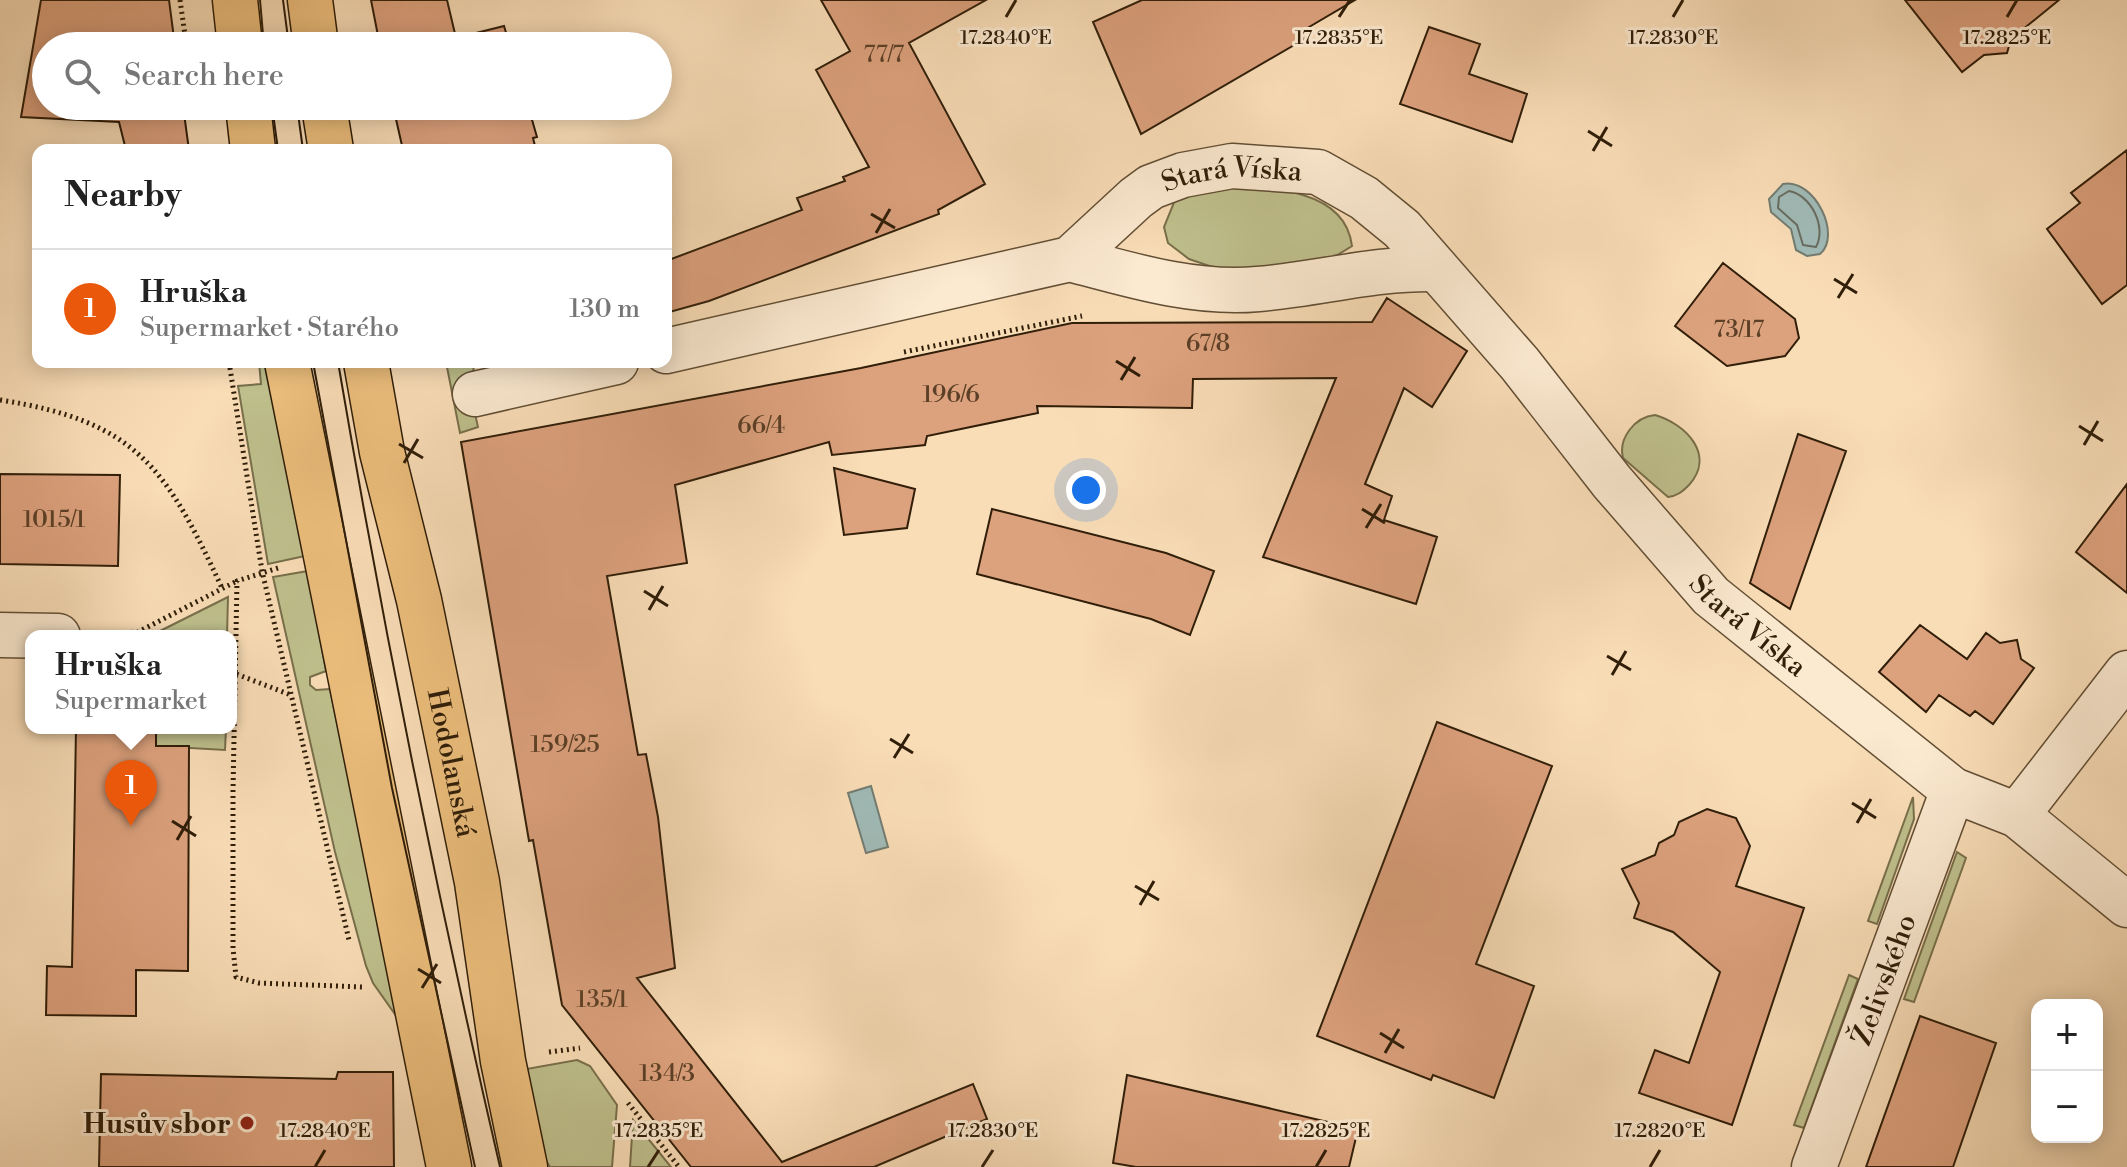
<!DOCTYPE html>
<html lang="en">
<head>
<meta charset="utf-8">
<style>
	:root { --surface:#fff; --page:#f6f6f6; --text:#222; --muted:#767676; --line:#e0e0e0; --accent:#ea580c }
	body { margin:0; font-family:"Libre Bodoni",serif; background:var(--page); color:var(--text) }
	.controls { position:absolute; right:24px; bottom:24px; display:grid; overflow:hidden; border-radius:16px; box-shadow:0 4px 20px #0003 }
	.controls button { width:72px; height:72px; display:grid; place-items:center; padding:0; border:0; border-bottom:2px solid var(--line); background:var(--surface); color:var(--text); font:40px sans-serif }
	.you { position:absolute; left:1086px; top:490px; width:28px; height:28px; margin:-20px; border:6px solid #fff; border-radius:50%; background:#1a73e8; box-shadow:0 0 0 12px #1a73e833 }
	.badge { display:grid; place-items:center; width:52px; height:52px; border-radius:50%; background:var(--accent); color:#fff; font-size:26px; font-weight:700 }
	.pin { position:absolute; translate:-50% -66px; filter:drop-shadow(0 2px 4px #0008) }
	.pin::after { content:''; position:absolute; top:42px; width:28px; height:24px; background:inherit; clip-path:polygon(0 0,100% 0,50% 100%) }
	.popup { position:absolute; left:25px; top:630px; width:212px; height:104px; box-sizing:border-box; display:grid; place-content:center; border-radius:16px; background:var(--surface); filter:drop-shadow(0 2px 6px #0005); font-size:26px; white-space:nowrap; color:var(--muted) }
	.popup b { font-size:30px; color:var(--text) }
	.popup::after { content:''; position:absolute; left:50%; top:100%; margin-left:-16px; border:16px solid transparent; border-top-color:var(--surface) }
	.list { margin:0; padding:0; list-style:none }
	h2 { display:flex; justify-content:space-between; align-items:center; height:104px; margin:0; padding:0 32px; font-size:34px }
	h2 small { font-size:26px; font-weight:400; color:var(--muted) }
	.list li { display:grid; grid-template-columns:52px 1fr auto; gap:24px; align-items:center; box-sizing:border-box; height:120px; padding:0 32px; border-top:2px solid var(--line) }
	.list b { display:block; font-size:30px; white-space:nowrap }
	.list p { margin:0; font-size:26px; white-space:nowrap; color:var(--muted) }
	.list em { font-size:26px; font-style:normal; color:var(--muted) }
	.icon { flex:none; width:44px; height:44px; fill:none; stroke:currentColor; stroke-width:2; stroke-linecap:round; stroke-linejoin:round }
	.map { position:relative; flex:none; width:2127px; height:1167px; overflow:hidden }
	.search { position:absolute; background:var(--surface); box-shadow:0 4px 20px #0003; left:32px; top:32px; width:640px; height:88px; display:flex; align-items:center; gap:20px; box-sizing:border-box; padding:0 28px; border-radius:44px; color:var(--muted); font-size:30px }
	.panel { position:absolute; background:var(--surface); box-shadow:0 4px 20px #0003; left:32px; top:144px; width:640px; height:224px; border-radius:16px }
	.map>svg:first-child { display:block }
	.green { fill:#bfc08d; stroke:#786f4b; stroke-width:2 }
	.water { fill:#a0bab6; stroke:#737c71; stroke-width:2 }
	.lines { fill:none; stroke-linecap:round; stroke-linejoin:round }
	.shore { stroke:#686c60; stroke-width:2 }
	.building { fill:#dca17d; stroke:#301e09; stroke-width:2 }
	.minor-casing { stroke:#624e34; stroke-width:47 }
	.primary-casing { stroke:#301e09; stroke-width:47 }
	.path { stroke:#301e09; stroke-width:5; stroke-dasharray:2 4; stroke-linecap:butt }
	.minor { stroke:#fbe9d0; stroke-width:44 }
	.primary { stroke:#ecbe7c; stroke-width:44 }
	.tram { stroke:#301e09; stroke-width:2 }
	.ticks { fill:none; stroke:#301e09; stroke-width:3 }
	.poi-dot { fill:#8f2418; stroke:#fbe9d0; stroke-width:3 }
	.labels { text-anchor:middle; stroke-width:6; stroke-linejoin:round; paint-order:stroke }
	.number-label { font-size:24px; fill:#5b3f26 }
	.street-label { font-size:28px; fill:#301e09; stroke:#fbe9d0 }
	.poi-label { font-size:28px; font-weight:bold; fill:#301e09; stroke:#fbe9d0; text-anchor:end }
	.ticks-label { font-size:20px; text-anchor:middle; fill:#301e09; stroke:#fbe9d0; stroke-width:6; stroke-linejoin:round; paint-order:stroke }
</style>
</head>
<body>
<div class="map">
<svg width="2127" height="1167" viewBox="0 0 2127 1167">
	<rect width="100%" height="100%" fill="#f9ddb7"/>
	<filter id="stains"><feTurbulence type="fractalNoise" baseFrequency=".0025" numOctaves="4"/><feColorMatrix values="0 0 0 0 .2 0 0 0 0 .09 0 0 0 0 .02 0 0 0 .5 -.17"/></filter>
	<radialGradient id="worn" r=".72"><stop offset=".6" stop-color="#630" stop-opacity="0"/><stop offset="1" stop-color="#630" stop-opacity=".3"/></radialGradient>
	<path class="green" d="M 1206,186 C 1254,188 1344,182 1352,246 L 1331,259 L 1230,273 L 1189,259 L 1168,243 L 1164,227 L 1177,195 Z
		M 259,362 L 272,362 L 305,556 L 268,564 L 238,386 L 261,384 Z
		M 474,363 L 471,396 L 478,427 L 460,433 L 447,367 Z
		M 1655,415 C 1686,424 1716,455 1689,485 C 1682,492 1677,496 1668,497 L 1623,458 C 1618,438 1635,417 1655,415 Z
		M 308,571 L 326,671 L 310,677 L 310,685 L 316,690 L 330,689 L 399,1020 L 373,983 L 366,966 L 335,852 L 273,577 Z
		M 228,597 L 227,636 L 150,636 Z
		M 156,728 L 226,728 L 225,750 L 156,746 Z
		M 1913,797 L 1914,819 L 1877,924 L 1868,921 Z
		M 1957,852 L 1966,858 L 1914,1002 L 1904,999 Z
		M 1849,975 L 1858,979 L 1804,1128 L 1794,1125 Z
		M 577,1060 L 590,1066 L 617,1105 L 612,1167 L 550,1167 L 540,1151 L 521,1070 Z
		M 633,1120 L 671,1167 L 630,1167 Z"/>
	<path class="water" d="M 1783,184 C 1815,178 1842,236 1820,254 L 1807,256 L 1796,250 L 1791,229 L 1771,212 L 1769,199 Z
		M 871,786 L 888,847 L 866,853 L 848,793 Z"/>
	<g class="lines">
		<path class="shore" d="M 1789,191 C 1811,195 1827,227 1816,247 L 1803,245 L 1797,225 L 1778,208 L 1779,197 Z"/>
	</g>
	<path class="building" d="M 41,0 L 169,0 L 175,46 L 46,46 L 46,106 L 183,106 L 189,150 L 126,150 L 119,122 L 21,117 Z
		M 371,0 L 447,0 L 456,38 L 504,26 L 510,46 L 380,46 Z
		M 821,0 L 986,0 L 909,43 L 985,184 L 938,210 L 939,214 L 709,301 L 666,313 L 666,261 L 802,210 L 797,198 L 845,181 L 843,177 L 869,167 L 816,70 L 850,51 Z
		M 1142,0 L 1355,0 L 1304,30 L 1308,37 L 1141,134 L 1093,22 Z
		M 1905,0 L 2059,0 L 2011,39 L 2007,53 L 1984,55 L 1962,72 Z
		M 1429,27 L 1480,44 L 1469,74 L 1527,94 L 1512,142 L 1400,104 Z
		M 393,106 L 528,106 L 537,137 L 533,138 L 536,150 L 403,150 Z
		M 2127,150 L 2127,285 L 2102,304 L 2047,229 L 2080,203 L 2071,193 Z
		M 1723,263 L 1795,319 L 1799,338 L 1785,356 L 1727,366 L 1675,326 Z
		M 1387,298 L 1467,351 L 1432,407 L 1404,388 L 1365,484 L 1392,496 L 1384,520 L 1437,537 L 1416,604 L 1263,557 L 1336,378 L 1193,379 L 1192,408 L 1037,406 L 1038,413 L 927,436 L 925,445 L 832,455 L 829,442 L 675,485 L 687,563 L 607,576 L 638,755 L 646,754 L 658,817 L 675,968 L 637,978 L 782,1162 L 973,1084 L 987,1119 L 874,1167 L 691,1167 L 562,1005 L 533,840 L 529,841 L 461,442 L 861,368 L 1072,323 L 1372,322 Z
		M 1798,434 L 1846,451 L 1790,609 L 1750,583 Z
		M 834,468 L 915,489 L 907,528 L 844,535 Z
		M 0,474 L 120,475 L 118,566 L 0,564 Z
		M 2127,484 L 2127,593 L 2076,552 Z
		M 992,509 L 1166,553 L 1214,571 L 1190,635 L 1151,619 L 977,574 Z
		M 1920,625 L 1967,659 L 1986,633 L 2000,643 L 2017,640 L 2021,659 L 2034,668 L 1993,724 L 1975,711 L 1970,716 L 1939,695 L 1926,712 L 1879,672 Z
		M 1437,722 L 1552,766 L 1476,964 L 1534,986 L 1494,1098 L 1433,1075 L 1431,1080 L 1317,1036 Z
		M 76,728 L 156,728 L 156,746 L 189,746 L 188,971 L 136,970 L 136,1016 L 46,1015 L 47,966 L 72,967 Z
		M 1707,809 L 1736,818 L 1750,846 L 1736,886 L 1804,908 L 1732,1125 L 1639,1093 L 1655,1050 L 1689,1063 L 1720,972 L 1673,932 L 1634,918 L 1639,903 L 1622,869 L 1655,855 L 1659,843 L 1674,835 L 1679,822 Z
		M 1920,1016 L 1996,1043 L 1953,1167 L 1866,1167 Z
		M 338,1072 L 393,1072 L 394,1167 L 99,1167 L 101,1074 L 336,1079 Z
		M 1127,1075 L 1358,1129 L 1349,1167 L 1136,1167 L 1113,1163 Z"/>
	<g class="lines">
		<defs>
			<g id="minor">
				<path d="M 1070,259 C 1130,275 1195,295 1258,289 C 1319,284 1373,268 1435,269"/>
				<path id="s1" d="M 666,351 L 1070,259 L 1136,198 L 1151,187 L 1183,175 L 1232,166 L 1318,172 L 1364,198 L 1402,229 L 1520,364 L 1612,482 L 1711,596 L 1953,790 L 2017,815 L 2127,905"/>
				<path d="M 475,394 L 616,362"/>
				<path d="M 0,635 L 58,636"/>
				<path d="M 2017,815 L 2127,673"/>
				<path id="s2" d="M 1814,1167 L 1953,790"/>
			</g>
			<g id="primary">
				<path d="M 235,0 L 240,46"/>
				<path d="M 310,0 L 316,46"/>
				<path d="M 248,106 L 253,150"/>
				<path d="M 324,106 L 331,150"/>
				<path d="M 287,362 L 449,1167"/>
				<path id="s3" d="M 366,362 L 382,452 L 419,600 L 477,882 L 503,1061 L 525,1167"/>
			</g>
		</defs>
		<use href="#minor" class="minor-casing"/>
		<use href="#primary" class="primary-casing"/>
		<path class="path" d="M 180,0 L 185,35
			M 904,352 L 1082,316
			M 229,362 L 262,571 L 349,940
			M 0,400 C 138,421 167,470 222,588
			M 278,568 L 237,581 L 233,791 L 233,948 L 236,977 L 259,983 L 362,987
			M 107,634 L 138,632 L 237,581
			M 231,672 L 291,695
			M 549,1052 L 580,1048
			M 628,1103 L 679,1167"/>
		<use href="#minor" class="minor"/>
		<use href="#primary" class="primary"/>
		<path class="tram" d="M 260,0 L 264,46
			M 283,0 L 289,46
			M 272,106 L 278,150
			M 297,106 L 303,150
			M 313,362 L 392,788 L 475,1167
			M 338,362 C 384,632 438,900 500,1167"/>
	</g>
	<path class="ticks" d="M 1006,17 L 1016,0M 1339,17 L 1350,0M 1673,17 L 1683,0M 2007,17 L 2017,0M 1588,131 L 1612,146M 1593,151 L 1607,127M 871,214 L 895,228M 876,233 L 890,209M 1834,279 L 1857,293M 1838,298 L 1853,274M 1116,361 L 1140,376M 1121,380 L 1135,357M 2079,426 L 2103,441M 399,444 L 423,458M 2084,445 L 2098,421M 404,463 L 418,439M 1362,509 L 1385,523M 1366,528 L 1381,504M 644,591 L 668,606M 649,610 L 663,586M 1607,656 L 1631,670M 1612,675 L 1626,651M 890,739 L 913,753M 894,758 L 909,734M 1852,803 L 1876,818M 172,821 L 196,836M 1857,823 L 1871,799M 177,840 L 191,816M 1135,886 L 1159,900M 1140,905 L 1154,881M 418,969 L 441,983M 422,988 L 437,964M 1380,1033 L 1404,1048M 1385,1053 L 1399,1029M 315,1167 L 325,1150M 648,1167 L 659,1150M 982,1167 L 993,1150M 1316,1167 L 1326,1150M 1650,1167 L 1660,1150"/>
	<circle class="poi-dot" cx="247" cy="1123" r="8"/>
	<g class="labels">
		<g class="number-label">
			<text x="884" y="62">77/7</text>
			<text x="1739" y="337">73/17</text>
			<text x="1208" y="351">67/8</text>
			<text x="951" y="402">196/6</text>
			<text x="761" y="433">66/4</text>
			<text x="54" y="527">1015/1</text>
			<text x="565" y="752">159/25</text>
			<text x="602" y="1007">135/1</text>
			<text x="667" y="1081">134/3</text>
		</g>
		<g class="street-label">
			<text dy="10" stroke="none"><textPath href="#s1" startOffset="606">Stará Víska</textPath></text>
			<text dy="10" stroke="none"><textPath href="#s1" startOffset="1322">Stará Víska</textPath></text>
			<text dy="10" stroke="none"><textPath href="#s3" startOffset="410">Hodolanská</textPath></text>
			<text dy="10" stroke="none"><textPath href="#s2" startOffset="200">Želivského</textPath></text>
		</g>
		<g class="poi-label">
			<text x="231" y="1133">Husův sbor</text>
		</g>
	</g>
	<g class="ticks-label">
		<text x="1673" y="44">17.2830°E</text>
		<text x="1006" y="44">17.2840°E</text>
		<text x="1339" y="44">17.2835°E</text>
		<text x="2007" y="44">17.2825°E</text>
		<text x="325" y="1137">17.2840°E</text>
		<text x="659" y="1137">17.2835°E</text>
		<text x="993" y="1137">17.2830°E</text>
		<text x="1326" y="1137">17.2825°E</text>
		<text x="1660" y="1137">17.2820°E</text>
	</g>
	<rect width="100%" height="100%" filter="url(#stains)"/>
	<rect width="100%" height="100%" fill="url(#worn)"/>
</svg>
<div class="controls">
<button>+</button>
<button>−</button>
</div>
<div class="you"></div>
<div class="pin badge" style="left:131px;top:826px">1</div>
<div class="popup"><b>Hruška</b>Supermarket</div>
<div class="search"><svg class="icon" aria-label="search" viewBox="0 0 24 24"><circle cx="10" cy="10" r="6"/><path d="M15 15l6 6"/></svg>Search here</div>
<section class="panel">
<h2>Nearby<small></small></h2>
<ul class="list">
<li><span class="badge">1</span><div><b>Hruška</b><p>Supermarket · Starého</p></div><em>130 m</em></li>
</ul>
</section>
</div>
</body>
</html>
